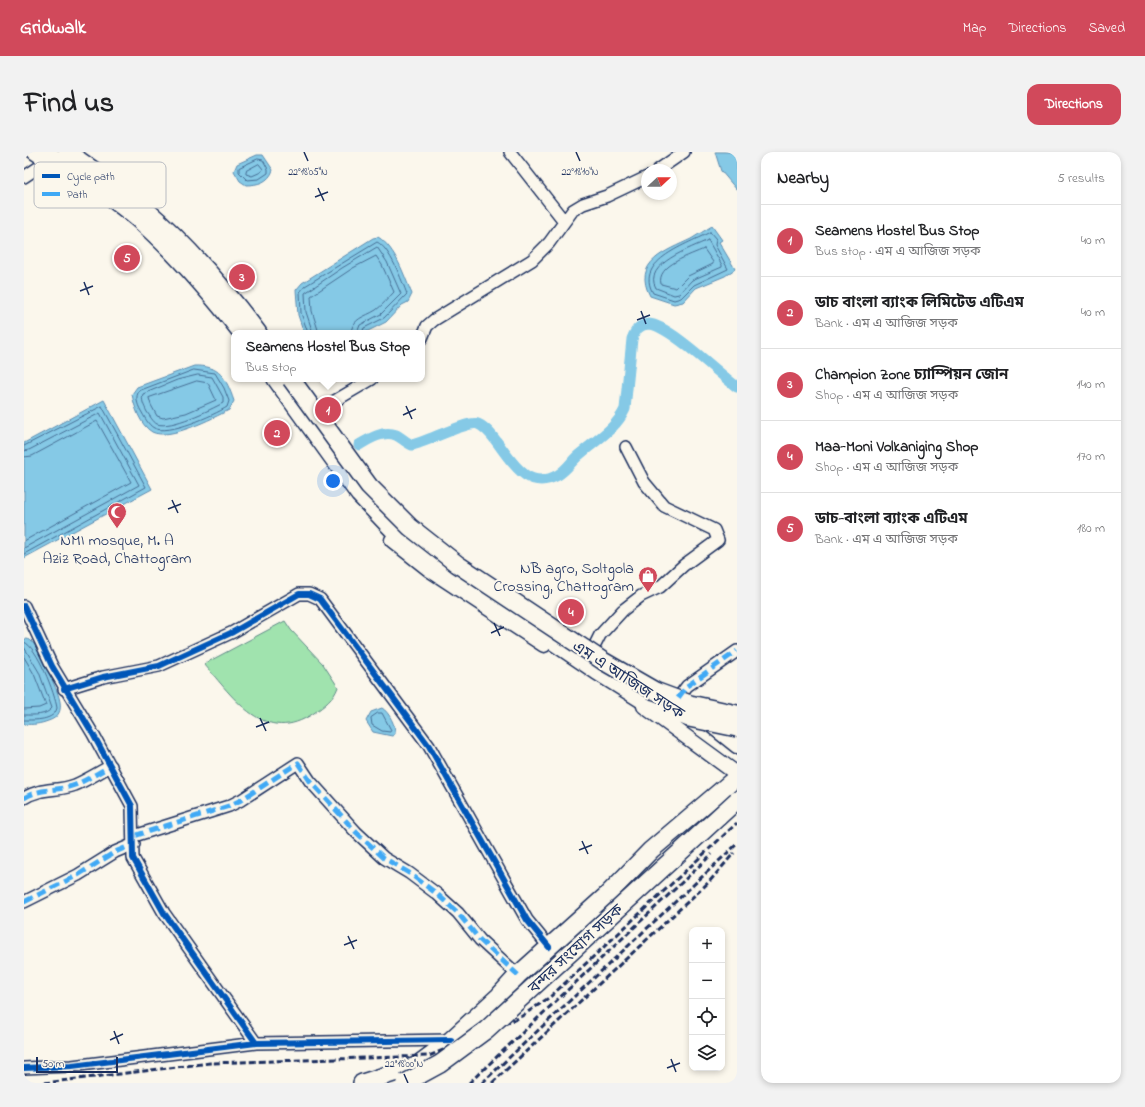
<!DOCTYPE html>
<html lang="en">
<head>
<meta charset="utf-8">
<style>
	:root { --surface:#fff; --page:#f2f2f2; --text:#202124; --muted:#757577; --line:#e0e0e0; --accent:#d1495b }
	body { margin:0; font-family:"Indie Flower","Noto Sans Bengali",sans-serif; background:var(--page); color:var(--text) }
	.controls { position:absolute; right:12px; bottom:12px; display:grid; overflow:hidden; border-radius:8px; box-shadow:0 2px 6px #0003 }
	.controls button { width:36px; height:36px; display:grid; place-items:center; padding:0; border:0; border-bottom:1px solid var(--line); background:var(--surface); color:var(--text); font:20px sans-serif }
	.compass { position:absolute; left:617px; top:12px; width:36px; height:36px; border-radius:50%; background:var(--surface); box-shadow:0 2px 6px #0003; rotate:68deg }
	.scale { position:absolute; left:12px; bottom:10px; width:82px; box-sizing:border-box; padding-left:4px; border:2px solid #1b2f5e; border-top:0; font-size:11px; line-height:14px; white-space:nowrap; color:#1b2f5e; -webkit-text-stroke:3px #fbf7ec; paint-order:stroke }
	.you { position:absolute; left:309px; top:329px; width:14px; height:14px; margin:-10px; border:3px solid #fff; border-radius:50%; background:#1a73e8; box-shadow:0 0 0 6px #1a73e833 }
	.badge { display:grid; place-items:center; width:26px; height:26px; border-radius:50%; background:var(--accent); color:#fff; font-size:13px; font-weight:700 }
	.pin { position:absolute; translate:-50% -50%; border:2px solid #fff; box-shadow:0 1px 4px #0006 }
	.popup { position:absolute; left:207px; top:178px; width:194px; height:52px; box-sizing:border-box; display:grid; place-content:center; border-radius:8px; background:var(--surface); filter:drop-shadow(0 1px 3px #0005); font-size:13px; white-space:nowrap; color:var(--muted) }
	.popup b { font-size:15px; color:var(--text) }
	.popup::after { content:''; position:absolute; left:50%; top:100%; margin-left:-8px; border:8px solid transparent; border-top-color:var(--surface) }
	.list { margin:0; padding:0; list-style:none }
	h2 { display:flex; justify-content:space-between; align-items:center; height:52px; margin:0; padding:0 16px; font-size:17px }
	h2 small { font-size:13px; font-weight:400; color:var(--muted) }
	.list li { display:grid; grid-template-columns:26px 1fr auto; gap:12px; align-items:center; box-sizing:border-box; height:72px; padding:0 16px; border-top:1px solid var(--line) }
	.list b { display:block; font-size:15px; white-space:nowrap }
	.list p { margin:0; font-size:13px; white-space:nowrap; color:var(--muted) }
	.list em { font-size:13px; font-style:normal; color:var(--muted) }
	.icon { flex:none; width:22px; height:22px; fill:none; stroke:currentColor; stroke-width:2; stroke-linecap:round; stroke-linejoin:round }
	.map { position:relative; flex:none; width:713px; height:931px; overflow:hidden; border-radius:12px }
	header { display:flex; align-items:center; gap:24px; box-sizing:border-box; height:56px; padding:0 20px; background:var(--accent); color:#fff }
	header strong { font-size:19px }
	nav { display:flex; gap:22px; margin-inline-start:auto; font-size:14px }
	.intro { display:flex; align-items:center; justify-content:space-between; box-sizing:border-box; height:96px; padding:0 24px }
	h1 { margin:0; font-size:28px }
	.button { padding:10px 18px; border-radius:12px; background:var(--accent); color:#fff; font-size:14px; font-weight:700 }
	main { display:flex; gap:24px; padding:0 24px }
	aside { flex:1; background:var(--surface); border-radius:12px; box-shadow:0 2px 6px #0003 }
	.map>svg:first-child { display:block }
	.green { fill:#a0e3ae; stroke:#5e8986 }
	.water { fill:#85c9e6; stroke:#5b8bb0 }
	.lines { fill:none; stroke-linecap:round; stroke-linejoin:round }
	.shore { stroke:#456d94; stroke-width:1 }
	.canal { stroke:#85c9e6; stroke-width:11 }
	.minor-casing { stroke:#1b2f5e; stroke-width:14 }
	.major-casing { stroke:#1b2f5e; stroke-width:17 }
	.highway-casing { stroke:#1b2f5e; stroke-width:20 }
	.minor { stroke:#fbf7ec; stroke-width:11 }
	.major { stroke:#fbf7ec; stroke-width:14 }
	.highway { stroke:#fbf7ec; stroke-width:17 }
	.rail { stroke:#1b2f5e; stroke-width:3; stroke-dasharray:6 3; stroke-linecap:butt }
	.highway-bridge-casing { stroke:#1b2f5e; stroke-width:20; stroke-linecap:butt }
	.highway-bridge { stroke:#fbf7ec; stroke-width:17 }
	.quiet { stroke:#3fa9f5; stroke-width:5; stroke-dasharray:10 5; stroke-linecap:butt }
	.cycleway-casing { stroke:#fbf7ec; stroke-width:8 }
	.cycleway { stroke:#0057b8; stroke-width:6 }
	.ticks { fill:none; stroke:#1b2f5e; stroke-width:1.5 }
	.labels { text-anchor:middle; stroke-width:4; stroke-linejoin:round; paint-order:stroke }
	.poi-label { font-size:16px; fill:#1b2f5e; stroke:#fbf7ec }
	.street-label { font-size:16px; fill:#1b2f5e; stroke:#fbf7ec }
	.key { fill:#fbf7ec; stroke:#b8bbc1; stroke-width:1 }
	.key-label { font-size:11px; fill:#1b2f5e }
	.ticks-label { font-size:10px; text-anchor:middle; fill:#1b2f5e; stroke:#fbf7ec; stroke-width:4; stroke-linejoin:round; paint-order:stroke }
</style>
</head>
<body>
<header>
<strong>Gridwalk</strong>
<nav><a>Map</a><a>Directions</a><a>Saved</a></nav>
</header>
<div class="intro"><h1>Find us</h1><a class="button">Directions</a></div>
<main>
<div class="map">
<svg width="713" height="931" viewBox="0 0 713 931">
	<rect width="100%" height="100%" fill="#fbf7ec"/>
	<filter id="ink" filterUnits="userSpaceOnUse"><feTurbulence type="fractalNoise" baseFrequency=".025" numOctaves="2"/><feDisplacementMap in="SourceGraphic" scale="8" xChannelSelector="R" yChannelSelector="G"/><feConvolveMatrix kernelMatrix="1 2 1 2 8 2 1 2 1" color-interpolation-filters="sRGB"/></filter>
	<g filter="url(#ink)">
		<path class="green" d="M 261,469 L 267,478 L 299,512 L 314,535 C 310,547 300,554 290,561 C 241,595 210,546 180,512 Z"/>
		<path class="water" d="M 691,0 L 713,0 L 713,38 L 697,19 Z
			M 233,3 L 239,3 L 249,18 C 245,30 234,33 222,33 L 216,29 L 210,19 L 213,12 Z
			M 688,74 L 698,88 L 695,90 L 711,117 L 701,124 L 672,136 L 659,150 L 650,152 L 626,144 C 608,110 642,99 667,87 C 674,83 681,78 688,74 Z
			M 354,85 C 372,96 380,124 388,142 L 384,150 L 378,153 L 362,170 L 340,181 L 280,181 L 274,163 L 272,138 L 278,131 L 349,86 Z
			M 170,214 C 196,213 202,226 210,249 L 205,258 C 189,266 145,289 128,280 C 116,273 110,254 108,242 L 113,235 Z
			M 80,248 L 128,337 L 0,406 L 0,291 Z
			M 0,487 C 2,487 4,487 6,488 C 13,493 23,514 26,523 C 32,538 47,562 24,569 C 16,572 9,573 0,572 Z
			M 358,556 C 365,560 372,574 371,582 L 368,584 L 349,580 L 342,569 L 347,560 Z"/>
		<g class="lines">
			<path class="shore" d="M 234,7 L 239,8 L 244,17 L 244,21 L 235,27 L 223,28 L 215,20 L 215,16 Z
				M 235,12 L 239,17 L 237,20 L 228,24 L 222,22 L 222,19 Z
				M 686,80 L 692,87 L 691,93 L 704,117 L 670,133 L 657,146 L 650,148 L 629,141 C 610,108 665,92 686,80 Z
				M 684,88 L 698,113 L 698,115 L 668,128 L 655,142 L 650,143 L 632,136 C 618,112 668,96 684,88 Z
				M 680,97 L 689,110 L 689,112 L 664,124 L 652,136 L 637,132 C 632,113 667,103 680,97 Z
				M 284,181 L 277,161 L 276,140 L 281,134 L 353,90 C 366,96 378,129 383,142 L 360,166 L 340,176 L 338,181
				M 289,181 L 282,160 L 281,141 L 318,116 L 353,95 L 363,110 L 377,142 L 357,162 L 336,173 L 333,181
				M 295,181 L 288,159 L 287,144 L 329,116 L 352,104 L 358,113 L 370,140 C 364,146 358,154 352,158 C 341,165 328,166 327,181
				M 170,218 L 191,221 L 200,236 L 205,249 L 203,255 C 190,263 144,284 130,276 C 124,273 120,264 117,259 C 113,252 111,245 115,239 Z
				M 174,223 L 188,225 L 199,245 L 199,251 C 186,258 147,277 133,272 C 129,270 126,264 123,260 C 120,254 117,248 119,242 L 153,228 Z
				M 173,229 L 184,231 L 192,248 L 162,261 L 139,266 L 133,264 L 127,253 L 125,246 Z
				M 0,294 L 78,254 L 122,335 L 0,402
				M 0,299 L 5,298 L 76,261 L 115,333 L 0,396
				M 0,305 L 8,304 L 73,269 L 107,330 L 0,389
				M 0,490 C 13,494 31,542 33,556 C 30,569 11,568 0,568
				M 0,495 L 15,520 L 28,556 C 22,564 10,563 0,563
				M 0,505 L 10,522 L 22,553 L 15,556 L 0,557
				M 354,561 L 358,561 L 367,578 L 366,580 L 358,579 L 348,573 L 347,566 Z"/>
			<path class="canal" d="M 335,293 C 345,287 359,278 372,283 C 377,285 382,291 388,293 C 403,290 444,268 454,272 C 479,283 493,346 534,323 C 544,317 548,308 556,302 C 572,288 592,277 601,257 L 608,187 C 611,179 615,172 625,172 C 645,173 694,221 713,235"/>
			<defs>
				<path id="minor" d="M 486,0 L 540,69
					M 634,18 L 660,0
					M 0,25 L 24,9
					M 398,186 L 403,174 L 410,168 L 508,108 L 525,91 L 549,58 L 559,52 L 583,44 L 623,25
					M 297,257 L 348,227
					M 0,454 L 28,514 L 69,582 L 108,654 L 109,706 L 140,761 L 232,891
					M 570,495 L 576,483 L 599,458 L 617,444 L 636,435 L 660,413 L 694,388 L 690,378 L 640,354 L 620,330 L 602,295
					M 40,537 L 79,525 L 135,514 L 209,480 L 275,442 L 285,442 L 296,447 L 405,594 L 503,768 L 525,795
					M 654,546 L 663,534 L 713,499
					M 0,646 C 18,635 32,640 51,633 C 63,628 75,620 87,614
					M 110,684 L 205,654 L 217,648 L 274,611 L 286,629 L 332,680 L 360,706 L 385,721 L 413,742 L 434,761 L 456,788 L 494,823
					M 0,750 L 54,723 L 91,700 L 110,692
					M 0,916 L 48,914 L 232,891 L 427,888"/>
				<path id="major" d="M 10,0 L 28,12
					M 368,388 L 406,418 L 520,493
					M 620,554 L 713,622
					M 683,570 L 713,594"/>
				<path id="highway" d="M 21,0 C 52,21 84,42 113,66 C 152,100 186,140 218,181
					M 43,0 C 69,18 97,36 121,57 C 164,94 200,136 234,181
					M 252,227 L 335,342 L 377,386 L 573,519 L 624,551 L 665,566
					M 338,931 L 392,914 L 427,888 L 475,844 L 494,823 L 583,743 L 627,698 L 713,625"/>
			</defs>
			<use href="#minor" class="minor-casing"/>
			<use href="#major" class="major-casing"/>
			<use href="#highway" class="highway-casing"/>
			<use href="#minor" class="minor"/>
			<use href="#major" class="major"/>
			<use href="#highway" class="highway"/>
			<path class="rail" d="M 20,931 L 186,911 L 405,904 L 495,866 L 526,845 L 713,671
				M 445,931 L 688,702
				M 458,931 L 713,692
				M 468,931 L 685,730 L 710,701"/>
			<defs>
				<path id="highway-bridge" d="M 267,227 L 345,334 L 386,375 L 433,412 L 579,509 L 631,539 L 666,552 L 713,562
					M 665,566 L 713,576
					M 381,931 L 416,912 L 462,878 L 713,648"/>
			</defs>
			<use href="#highway-bridge" class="highway-bridge-casing"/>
			<use href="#highway-bridge" class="highway-bridge"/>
			<path class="quiet" d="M 654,546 L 663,534 L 713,499
				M 0,646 C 18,635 32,640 51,633 C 63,628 75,620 87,614
				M 110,684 L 205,654 L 217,648 L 274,611 L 286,629 L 332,680 L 360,706 L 385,721 L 413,742 L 434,761 L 456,788 L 494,823
				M 0,750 L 54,723 L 91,700 L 110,692"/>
			<defs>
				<path id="cycleway" d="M 0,454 L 28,514 L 69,582 L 108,654 L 109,706 L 140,761 L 232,891
					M 40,537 L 79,525 L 135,514 L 209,480 L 275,442 L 285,442 L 296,447 L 405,594 L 503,768 L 525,795
					M 0,916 L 48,914 L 232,891 L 427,888"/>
			</defs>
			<use href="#cycleway" class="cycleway-casing"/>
			<use href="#cycleway" class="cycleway"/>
		</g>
	</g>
	<path class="ticks" d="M 280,0 L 284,9M 552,0 L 556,9M 294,36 L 300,49M 291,45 L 304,40M 60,130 L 65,143M 56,139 L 69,134M 617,159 L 622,172M 613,168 L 626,163M 382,254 L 388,267M 379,263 L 392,257M 148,348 L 154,361M 144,357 L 157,352M 470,471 L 476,484M 467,481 L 480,475M 236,566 L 242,579M 232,575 L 245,570M 558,689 L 564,702M 555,698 L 568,693M 324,784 L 330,797M 320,793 L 333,788M 90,879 L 95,892M 86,888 L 99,882M 647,907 L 652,920M 643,916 L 656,911M 380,922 L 384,931"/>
	<defs>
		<symbol id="mosque-pin" viewBox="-11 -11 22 30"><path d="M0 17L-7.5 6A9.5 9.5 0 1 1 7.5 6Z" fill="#d1495b" stroke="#fbf7ec"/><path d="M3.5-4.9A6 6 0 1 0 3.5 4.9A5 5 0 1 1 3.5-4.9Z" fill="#fff"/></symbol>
		<symbol id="shop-pin" viewBox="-11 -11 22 30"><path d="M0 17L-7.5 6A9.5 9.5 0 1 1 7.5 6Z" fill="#d1495b" stroke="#fbf7ec"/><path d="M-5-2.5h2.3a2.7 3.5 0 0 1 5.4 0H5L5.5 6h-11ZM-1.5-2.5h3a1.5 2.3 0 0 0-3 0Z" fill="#fff"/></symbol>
	</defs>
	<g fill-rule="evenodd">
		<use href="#mosque-pin" x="82" y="349" width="22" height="30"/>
		<use href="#shop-pin" x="613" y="413" width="22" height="30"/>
	</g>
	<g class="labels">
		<g class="poi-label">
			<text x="93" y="393">NMI mosque, M. A<tspan x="93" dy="18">Aziz Road, Chattogram</tspan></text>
			<text x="610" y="421" text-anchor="end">NB agro, Soltgola<tspan x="610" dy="18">Crossing, Chattogram</tspan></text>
		</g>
		<g class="street-label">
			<text transform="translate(605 527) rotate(33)" y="6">এম এ আজিজ সড়ক</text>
			<text transform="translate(551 796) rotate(-43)" y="6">বন্দর সংযোগ সড়ক</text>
		</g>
	</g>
	<rect x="10" y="10" width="132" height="46" rx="6" class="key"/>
	<rect x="18" y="22" width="18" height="4" fill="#0057b8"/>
	<rect x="18" y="40" width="18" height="4" fill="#3fa9f5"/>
	<g class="key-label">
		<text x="43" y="28">Cycle path</text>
		<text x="43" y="46">Path</text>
	</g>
	<g class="ticks-label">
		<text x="284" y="23">22°18'05"N</text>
		<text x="556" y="23">22°18'10"N</text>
		<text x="380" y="915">22°18'00"N</text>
	</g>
</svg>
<div class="controls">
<button>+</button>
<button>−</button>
<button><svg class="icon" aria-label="locate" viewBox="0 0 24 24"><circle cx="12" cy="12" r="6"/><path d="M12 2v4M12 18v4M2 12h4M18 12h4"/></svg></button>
<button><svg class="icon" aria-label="layers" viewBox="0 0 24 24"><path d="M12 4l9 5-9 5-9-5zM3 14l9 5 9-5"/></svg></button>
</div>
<svg class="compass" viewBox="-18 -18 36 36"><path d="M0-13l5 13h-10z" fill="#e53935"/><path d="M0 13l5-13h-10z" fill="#757577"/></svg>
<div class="scale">50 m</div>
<div class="you"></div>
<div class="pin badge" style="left:304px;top:258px">1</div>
<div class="popup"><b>Seamens Hostel Bus Stop</b>Bus stop</div>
<div class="pin badge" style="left:253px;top:281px">2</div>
<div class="pin badge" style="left:218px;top:125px">3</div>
<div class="pin badge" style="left:547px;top:460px">4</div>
<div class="pin badge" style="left:103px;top:106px">5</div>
</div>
<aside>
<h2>Nearby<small>5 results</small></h2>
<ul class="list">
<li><span class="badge">1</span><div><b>Seamens Hostel Bus Stop</b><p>Bus stop · এম এ আজিজ সড়ক</p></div><em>40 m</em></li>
<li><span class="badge">2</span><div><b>ডাচ বাংলা ব্যাংক লিমিটেড এটিএম</b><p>Bank · এম এ আজিজ সড়ক</p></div><em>40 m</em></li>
<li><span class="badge">3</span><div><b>Champion Zone চ্যাম্পিয়ন জোন</b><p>Shop · এম এ আজিজ সড়ক</p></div><em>140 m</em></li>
<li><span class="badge">4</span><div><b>Maa-Moni Volkaniging Shop</b><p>Shop · এম এ আজিজ সড়ক</p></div><em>170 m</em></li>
<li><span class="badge">5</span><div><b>ডাচ-বাংলা ব্যাংক এটিএম</b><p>Bank · এম এ আজিজ সড়ক</p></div><em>180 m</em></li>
</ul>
</aside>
</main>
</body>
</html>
